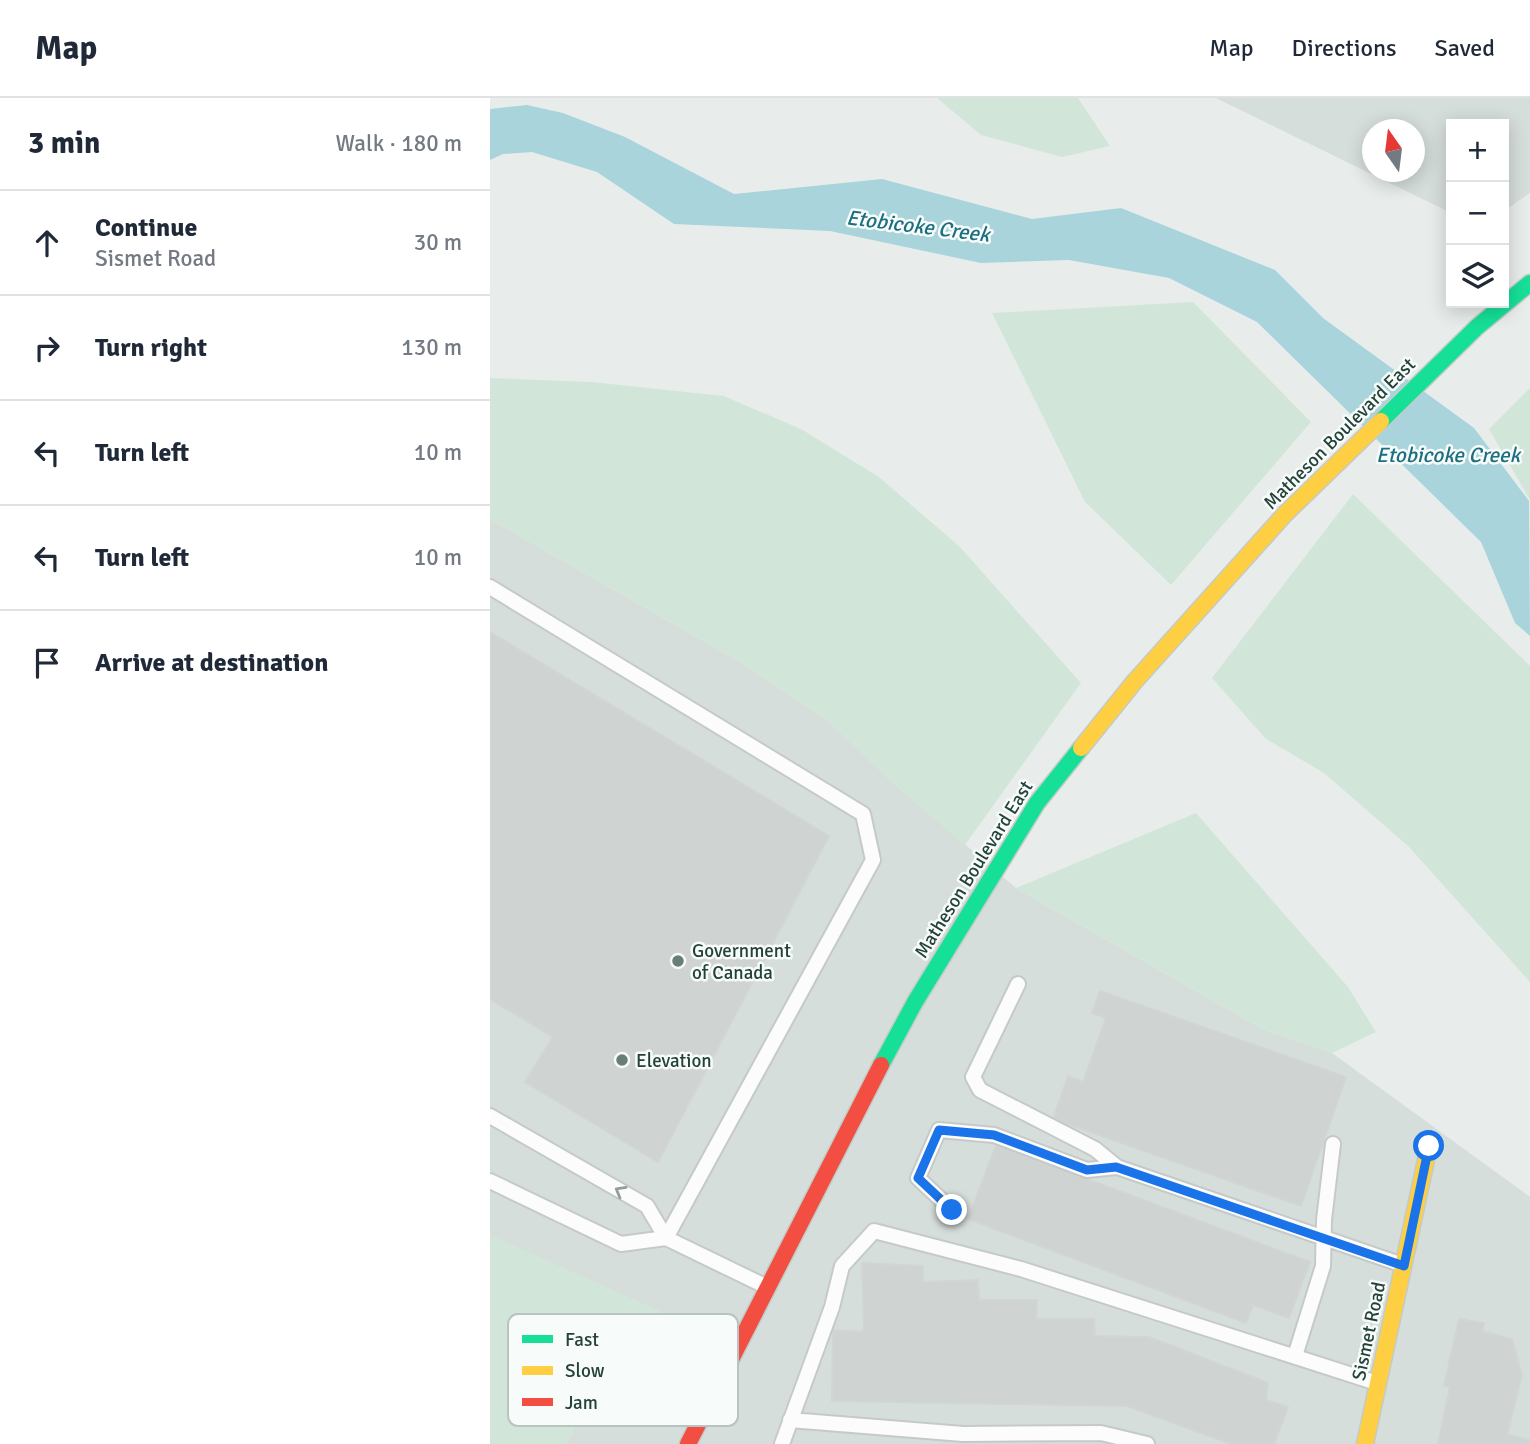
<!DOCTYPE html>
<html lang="en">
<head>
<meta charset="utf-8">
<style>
	:root { --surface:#fff; --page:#f2f2f3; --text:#1f2937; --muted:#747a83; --line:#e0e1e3 }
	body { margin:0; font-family:Signika,sans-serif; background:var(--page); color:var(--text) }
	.controls { position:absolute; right:21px; top:21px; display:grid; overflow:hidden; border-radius:0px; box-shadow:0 4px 18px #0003 }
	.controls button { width:63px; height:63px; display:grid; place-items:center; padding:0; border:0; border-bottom:2px solid var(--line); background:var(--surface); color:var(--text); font:35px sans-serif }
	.compass { position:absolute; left:872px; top:21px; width:63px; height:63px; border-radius:50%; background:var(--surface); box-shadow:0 4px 18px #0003; rotate:346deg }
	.stop { position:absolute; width:21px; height:21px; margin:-16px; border:5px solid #1a73e8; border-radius:50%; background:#fff }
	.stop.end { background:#1a73e8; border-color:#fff; box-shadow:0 2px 7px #0008 }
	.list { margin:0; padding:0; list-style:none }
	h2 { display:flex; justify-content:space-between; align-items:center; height:91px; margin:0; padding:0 28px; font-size:30px }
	h2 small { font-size:23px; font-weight:400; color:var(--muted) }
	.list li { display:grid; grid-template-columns:46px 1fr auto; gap:21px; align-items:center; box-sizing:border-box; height:105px; padding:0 28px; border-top:2px solid var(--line) }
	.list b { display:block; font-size:26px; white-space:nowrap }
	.list p { margin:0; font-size:23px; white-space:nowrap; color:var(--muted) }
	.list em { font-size:23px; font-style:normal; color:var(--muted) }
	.icon { flex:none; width:38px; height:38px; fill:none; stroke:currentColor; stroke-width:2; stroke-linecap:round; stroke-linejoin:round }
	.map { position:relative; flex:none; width:1040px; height:1346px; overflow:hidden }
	header { display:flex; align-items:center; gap:42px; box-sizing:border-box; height:98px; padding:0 35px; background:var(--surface); border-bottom:2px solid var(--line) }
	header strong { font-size:33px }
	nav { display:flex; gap:38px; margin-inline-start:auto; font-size:24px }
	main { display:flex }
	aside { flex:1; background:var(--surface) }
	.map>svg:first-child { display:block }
	.built { fill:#d6dedb; fill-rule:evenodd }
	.green { fill:#d1e6d8 }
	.water { fill:#a9d4db }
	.building { fill:#cfd4d2; stroke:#d1d6d4; stroke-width:2 }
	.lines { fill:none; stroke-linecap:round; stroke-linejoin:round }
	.lane-casing { stroke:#c5cac8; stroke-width:18 }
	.fast-casing { stroke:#c3cbc8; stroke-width:19 }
	.slow-casing { stroke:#c3cbc8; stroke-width:19 }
	.jam-casing { stroke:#c3cbc8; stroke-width:19 }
	.lane { stroke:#fcfcfc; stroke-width:14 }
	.fast { stroke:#16e098; stroke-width:16 }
	.slow { stroke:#ffcf43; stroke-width:16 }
	.jam { stroke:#f24e42; stroke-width:16 }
	.oneway { stroke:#909f9b }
	.route { stroke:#1a73e8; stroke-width:9 }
	.poi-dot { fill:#697e78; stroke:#f7fbf9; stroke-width:2.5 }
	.labels { text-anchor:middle; stroke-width:5; stroke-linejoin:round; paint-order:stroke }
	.street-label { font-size:19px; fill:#24423a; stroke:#f7fbf9 }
	.poi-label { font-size:19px; fill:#24423a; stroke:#f7fbf9; text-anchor:start }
	.water-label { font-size:21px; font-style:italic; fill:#1c6f80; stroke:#f7fbf9 }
	.key { fill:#f7fbf9; stroke:#b8c4c0; stroke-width:2 }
	.key-label { font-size:19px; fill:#24423a }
</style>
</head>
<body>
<header>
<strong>Map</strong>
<nav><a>Map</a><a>Directions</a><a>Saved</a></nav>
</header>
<main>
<aside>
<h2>3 min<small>Walk · 180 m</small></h2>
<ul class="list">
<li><svg class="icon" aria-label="ahead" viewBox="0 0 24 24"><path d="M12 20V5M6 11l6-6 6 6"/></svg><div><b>Continue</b><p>Sismet Road</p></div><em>30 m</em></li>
<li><svg class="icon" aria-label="right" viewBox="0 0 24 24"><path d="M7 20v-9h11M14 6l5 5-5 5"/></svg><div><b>Turn right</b></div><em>130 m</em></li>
<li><svg class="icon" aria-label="left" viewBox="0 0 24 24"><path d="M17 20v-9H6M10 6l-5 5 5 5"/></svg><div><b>Turn left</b></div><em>10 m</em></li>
<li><svg class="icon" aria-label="left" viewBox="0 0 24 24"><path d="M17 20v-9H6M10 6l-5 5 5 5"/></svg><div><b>Turn left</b></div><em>10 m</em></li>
<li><svg class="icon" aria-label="arrive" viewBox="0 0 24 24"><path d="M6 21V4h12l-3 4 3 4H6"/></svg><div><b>Arrive at destination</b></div></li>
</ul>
</aside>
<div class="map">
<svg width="1040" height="1346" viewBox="0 0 1040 1346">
	<rect width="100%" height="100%" fill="#e8edeb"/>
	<path class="built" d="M 726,0 L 1040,0 L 1040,95 L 1014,113 L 1014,26 L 961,26 L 961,115 ZM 883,32 L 925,32 L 925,74 L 883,74 Z
		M 0,421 L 242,559 L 339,623 L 401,683 L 526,790 L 773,931 L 842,955 L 1040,1099 L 1040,1346 L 0,1346 Z"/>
	<path class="green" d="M 447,0 L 588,0 L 620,48 L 572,59 L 491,37 Z
		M 703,204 L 821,324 L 681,487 L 595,404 L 502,215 Z
		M 0,280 L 102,284 L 234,298 L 311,331 L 389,379 L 470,449 L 591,585 L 475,747 L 401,683 L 339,623 L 242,559 L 0,421 Z
		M 1040,290 L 1040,402 L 999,331 Z
		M 863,396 L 1040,568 L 1040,884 L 919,749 L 834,675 L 776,641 L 722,580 Z
		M 706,715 L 858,889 L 886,934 L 842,955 L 773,931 L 526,790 Z
		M 0,1137 L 174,1215 L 104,1295 L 77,1346 L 0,1346 Z"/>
	<path class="water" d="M 37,7 L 73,15 L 135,39 L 244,96 L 392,81 L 542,121 L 631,110 L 785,172 L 833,220 L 984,330 L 1039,403 L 1040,538 L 1025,525 L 991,444 L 767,224 L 679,180 L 579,162 L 491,165 L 340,133 L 184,126 L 107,74 L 42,54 L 13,56 L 0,62 L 0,11 Z"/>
	<path class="building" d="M 0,534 L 339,738 L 168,1064 L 35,984 L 63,939 L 0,901 Z
		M 610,893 L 856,979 L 811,1108 L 563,1021 L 578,978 L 593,984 L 616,920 L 602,915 Z
		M 506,1047 L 820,1164 L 799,1220 L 763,1207 L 756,1225 L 478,1121 Z
		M 372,1165 L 433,1168 L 433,1184 L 488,1182 L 489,1202 L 547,1202 L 546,1221 L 604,1221 L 605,1238 L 659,1239 L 778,1285 L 776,1302 L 798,1309 L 784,1346 L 741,1346 L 637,1308 L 342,1303 L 343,1232 L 374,1234 Z
		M 969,1221 L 994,1225 L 992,1233 L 1022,1241 L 1032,1277 L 1017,1337 L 1040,1342 L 1040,1346 L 948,1346 L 960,1289 L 954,1288 Z"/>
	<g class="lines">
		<defs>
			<path id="lane" d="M 0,489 L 373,716 L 383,762 L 176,1140
				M 528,886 L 483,979 L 490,992 L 605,1051 L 627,1069 L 913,1167
				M 0,1018 L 157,1108 L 176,1140 L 277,1189
				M 0,1083 L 131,1146 L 176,1140
				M 462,1112 L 428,1080 L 449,1032 L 504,1037 L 597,1072 L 627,1069
				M 805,1258 L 833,1168 L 834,1122 L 843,1046
				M 300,1322 L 473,1336 L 611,1335 L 657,1346
				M 292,1346 L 342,1209 L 352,1168 L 384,1133 L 531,1171 L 887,1285"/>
			<path id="fast" d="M 891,323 L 987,229 L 1040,185
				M 391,967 L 425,904 L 547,705 L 591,650"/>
			<path id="slow" d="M 591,650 L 645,583 L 795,416 L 891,323
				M 875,1346 L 939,1048"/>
			<path id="jam" d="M 198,1346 L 391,967"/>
		</defs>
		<use href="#lane" class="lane-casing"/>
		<use href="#fast" class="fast-casing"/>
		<use href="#slow" class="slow-casing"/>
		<use href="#jam" class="jam-casing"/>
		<use href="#lane" class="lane"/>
		<use href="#fast" class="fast"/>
		<use href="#slow" class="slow"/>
		<use href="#jam" class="jam"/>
	</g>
	<defs><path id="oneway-chevron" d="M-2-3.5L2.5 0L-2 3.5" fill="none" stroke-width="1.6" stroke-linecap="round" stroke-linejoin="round" transform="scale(1.75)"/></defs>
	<use class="oneway" href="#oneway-chevron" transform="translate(130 1093) rotate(-150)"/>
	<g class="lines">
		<path class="route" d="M 462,1112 L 428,1080 L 449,1032 L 504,1037 L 597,1072 L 626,1069 L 914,1168 L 939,1048"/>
	</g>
	<g class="poi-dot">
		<circle cx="188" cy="863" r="7"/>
		<circle cx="132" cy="962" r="7"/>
	</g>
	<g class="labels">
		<g class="street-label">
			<text transform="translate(849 335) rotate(-45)" y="7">Matheson Boulevard East</text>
			<text transform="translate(483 771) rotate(-58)" y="7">Matheson Boulevard East</text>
			<text transform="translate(878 1233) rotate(-78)" y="7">Sismet Road</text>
		</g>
		<g class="poi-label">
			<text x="202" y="859">Government<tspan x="202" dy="22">of Canada</tspan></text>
			<text x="146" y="969">Elevation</text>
		</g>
		<g class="water-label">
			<text transform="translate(428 128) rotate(7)" y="7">Etobicoke Creek</text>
			<text x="958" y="364">Etobicoke Creek</text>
		</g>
	</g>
	<rect x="18" y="1216" width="230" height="112" rx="10" class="key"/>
	<rect x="32" y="1237" width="31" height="8" fill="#16e098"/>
	<rect x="32" y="1268" width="31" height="9" fill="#ffcf43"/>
	<rect x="32" y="1300" width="31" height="8" fill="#f24e42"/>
	<g class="key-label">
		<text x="75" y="1248">Fast</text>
		<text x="75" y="1279">Slow</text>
		<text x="75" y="1311">Jam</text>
	</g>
</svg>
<div class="controls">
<button>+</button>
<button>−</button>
<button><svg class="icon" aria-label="layers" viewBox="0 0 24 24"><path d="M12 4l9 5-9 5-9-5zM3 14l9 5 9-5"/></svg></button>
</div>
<svg class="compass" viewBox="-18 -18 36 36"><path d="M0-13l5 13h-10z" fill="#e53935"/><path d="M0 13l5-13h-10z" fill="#747a83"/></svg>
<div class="stop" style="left:939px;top:1048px"></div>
<div class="stop end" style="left:462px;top:1112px"></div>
</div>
</main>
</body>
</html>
